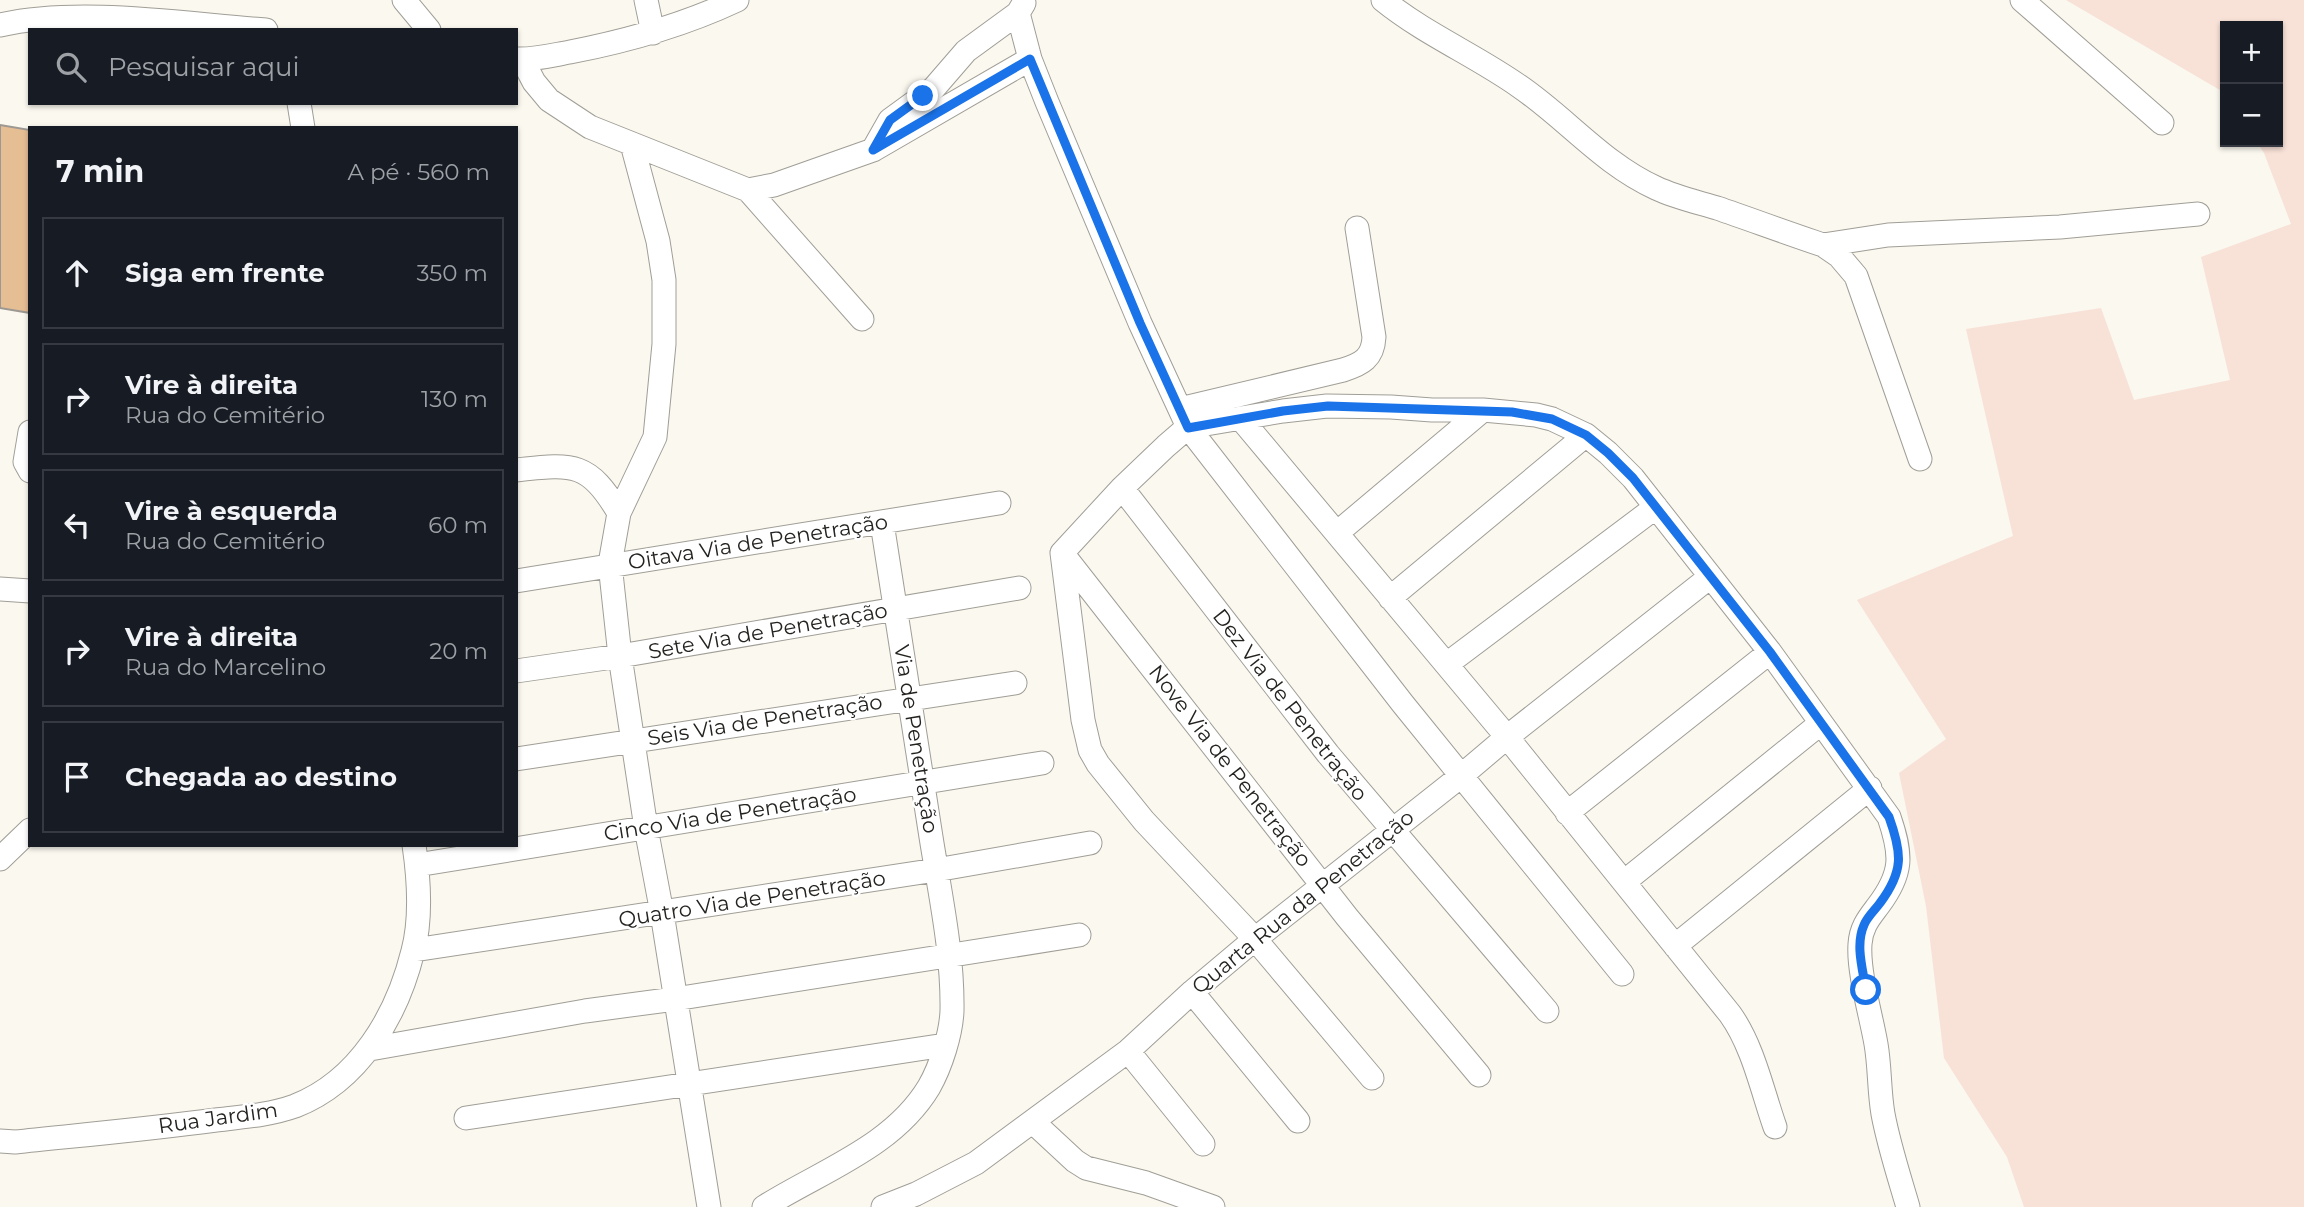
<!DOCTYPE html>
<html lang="pt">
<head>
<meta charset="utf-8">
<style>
	:root { --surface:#171b24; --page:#242831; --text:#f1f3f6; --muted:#9ea1a6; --line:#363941 }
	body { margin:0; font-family:Montserrat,sans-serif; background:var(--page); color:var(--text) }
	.controls { position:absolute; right:21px; top:21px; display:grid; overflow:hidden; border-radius:0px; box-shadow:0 2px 5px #0004 }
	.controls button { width:63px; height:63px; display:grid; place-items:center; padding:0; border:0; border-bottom:2px solid var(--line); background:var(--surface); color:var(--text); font:35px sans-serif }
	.stop { position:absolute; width:21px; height:21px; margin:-16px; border:5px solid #1a73e8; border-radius:50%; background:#fff }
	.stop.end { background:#1a73e8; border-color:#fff; box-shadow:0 2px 7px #0008 }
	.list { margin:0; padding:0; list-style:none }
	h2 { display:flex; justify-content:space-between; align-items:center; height:91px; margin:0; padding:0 28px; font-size:30px }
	h2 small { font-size:23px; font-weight:400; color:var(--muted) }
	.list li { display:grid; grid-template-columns:46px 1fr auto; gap:21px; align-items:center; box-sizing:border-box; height:112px; margin:0 14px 14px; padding:0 14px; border:2px solid var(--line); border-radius:0px }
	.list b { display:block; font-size:26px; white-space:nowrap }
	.list p { margin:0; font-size:23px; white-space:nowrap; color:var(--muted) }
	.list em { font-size:23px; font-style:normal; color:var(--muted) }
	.icon { flex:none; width:38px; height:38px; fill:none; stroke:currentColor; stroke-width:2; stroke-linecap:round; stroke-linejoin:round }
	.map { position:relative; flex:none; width:2304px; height:1207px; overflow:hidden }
	.search { position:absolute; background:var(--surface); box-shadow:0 2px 5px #0004; left:28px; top:28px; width:490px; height:77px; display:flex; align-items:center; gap:18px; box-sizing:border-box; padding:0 24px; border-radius:0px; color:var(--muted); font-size:26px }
	.panel { position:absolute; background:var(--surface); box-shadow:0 2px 5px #0004; left:28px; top:126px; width:490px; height:721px; border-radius:0px }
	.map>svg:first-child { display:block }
	.green { fill:#f8e1d7 }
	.building { fill:#e6be94; stroke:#9e9892; stroke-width:2 }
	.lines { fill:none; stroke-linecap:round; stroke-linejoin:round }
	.minor-casing { stroke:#a09e96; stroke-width:25 }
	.minor { stroke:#fff; stroke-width:23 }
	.route { stroke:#1a73e8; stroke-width:9 }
	.labels { text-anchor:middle; stroke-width:5; stroke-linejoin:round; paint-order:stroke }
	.street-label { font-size:21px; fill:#242320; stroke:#fff }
</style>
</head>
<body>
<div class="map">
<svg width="2304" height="1207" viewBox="0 0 2304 1207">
	<rect width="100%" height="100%" fill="#faf8ef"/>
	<path class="green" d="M 2066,0 L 2304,0 L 2304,1207 L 2024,1207 L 2007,1157 L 1944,1058 L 1926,906 L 1899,773 L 1946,739 L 1857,600 L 2013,536 L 1966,329 L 2101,308 L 2134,400 L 2230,380 L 2201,257 L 2291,224 L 2264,153 L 2257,142 L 2278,142 L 2278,26 L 2225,26 L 2225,93 Z"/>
	<path class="building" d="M 0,125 L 30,130 L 30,313 L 0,308 Z"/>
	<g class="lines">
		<defs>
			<path id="minor" d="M 404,0 L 429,30
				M 646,0 L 653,33
				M 1383,0 C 1425,34 1475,55 1519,86 C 1566,118 1603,164 1656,188 C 1675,197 1697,202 1717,208 C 1752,220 1787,233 1823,245 L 1839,256 L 1856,276 L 1920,459
				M 2022,0 L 2162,123
				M 1018,13 L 1030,59 L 1047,102 L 1140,323 L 1188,427 L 1403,704 L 1622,974
				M 0,25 C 79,7 184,24 266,30
				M 516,59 C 534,60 553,55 570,52 C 627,41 684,25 737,0
				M 522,59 L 534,82 L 549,100 L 590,127 L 748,190 L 774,185 L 873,150 L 1030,59
				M 299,103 L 303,128
				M 632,144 L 658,241 L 664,280 L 664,344 L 655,437 L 619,513 L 610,564 L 620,656 L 646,828 L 662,913 L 709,1207
				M 873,150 L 890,120 L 934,88 L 966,51 L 1018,13 L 1024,3
				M 748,190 L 862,319
				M 1823,245 L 1888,235 L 2060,227 L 2198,214
				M 1180,409 L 1343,370 C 1362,364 1373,358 1374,337 L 1357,228
				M 1242,420 L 1507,737 L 1730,1014 C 1753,1046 1762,1090 1775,1127
				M 30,432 L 25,462 L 30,471
				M 516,470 C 573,464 588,461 619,513
				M 1122,488 L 1328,754 L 1547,1011
				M 1337,533 L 1483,410
				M 1062,553 L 1347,917 L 1479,1075
				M 516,581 L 999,503
				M 0,589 L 30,591
				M 1390,598 L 1586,435
				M 1447,664 L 1656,507
				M 516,671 L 620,656 L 1019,588
				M 516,759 L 1015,683
				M 1567,813 L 1770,652
				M 0,859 L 30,830
				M 417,865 L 1042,763
				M 1624,882 L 1821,723
				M 1675,946 L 1870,788
				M 414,950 L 936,870 L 1090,843
				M 1192,992 L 1298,1121
				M 370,1049 L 585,1011 L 675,999 L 1079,935
				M 1128,1051 L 1203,1144
				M 1372,1078 L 1255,939 L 1144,821 L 1098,764 L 1090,750 L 1083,720 L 1062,553 L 1122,488 L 1166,446 L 1188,427 L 1283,411 L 1327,406 L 1391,407 L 1432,410 L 1483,410 L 1536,415 L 1552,419 L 1586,435 L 1608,453 L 1633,478 L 1770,652 L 1889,817 C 1902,855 1903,873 1878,906 C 1869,918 1861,927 1860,944 C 1858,972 1871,1015 1876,1044 C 1880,1067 1879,1091 1883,1114 C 1889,1146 1899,1176 1908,1207
				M 466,1118 L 945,1045
				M 1033,1122 L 1075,1161 L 1086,1168 L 1146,1183 L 1213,1207
				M 0,1141 L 15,1142 C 82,1135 149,1129 216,1120 C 242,1117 270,1115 295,1106 C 359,1081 397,1016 413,951 C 422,917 419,879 414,845
				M 764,1207 C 821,1171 893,1147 929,1087 C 941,1066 951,1034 952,1011 C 953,953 940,894 931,837 C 915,733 899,628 882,523
				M 883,1207 L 916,1194 L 976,1163 L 1128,1051 L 1192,992 L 1255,939 L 1461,776 L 1507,737 L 1710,577"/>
		</defs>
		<use href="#minor" class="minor-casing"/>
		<use href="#minor" class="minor"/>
	</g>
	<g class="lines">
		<path class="route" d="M 923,96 L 890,120 L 873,150 L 1030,59 L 1140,323 L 1188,428 L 1283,411 L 1328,406 L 1512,412 L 1552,419 L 1586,435 L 1608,453 L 1633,478 L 1770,652 L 1889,817 C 1902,853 1904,871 1880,903 C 1875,910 1867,917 1864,925 C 1855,945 1863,970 1866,990"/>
	</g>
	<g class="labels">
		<g class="street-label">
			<text transform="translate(758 542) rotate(-9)" y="7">Oitava Via de Penetração</text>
			<text transform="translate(768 631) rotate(-10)" y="7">Sete Via de Penetração</text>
			<text transform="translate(1290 705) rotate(52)" y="7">Dez Via de Penetração</text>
			<text transform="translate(765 720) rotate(-9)" y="7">Seis Via de Penetração</text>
			<text transform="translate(916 739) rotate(81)" y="7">Via de Penetração</text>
			<text transform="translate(1230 766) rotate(52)" y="7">Nove Via de Penetração</text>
			<text transform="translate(730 814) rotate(-9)" y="7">Cinco Via de Penetração</text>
			<text transform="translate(752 899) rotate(-9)" y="7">Quatro Via de Penetração</text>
			<text transform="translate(1303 902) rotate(-39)" y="7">Quarta Rua da Penetração</text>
			<text transform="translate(218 1118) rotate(-8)" y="7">Rua Jardim</text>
		</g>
	</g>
</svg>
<div class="controls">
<button>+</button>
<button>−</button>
</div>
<div class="stop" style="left:1866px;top:990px"></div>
<div class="stop end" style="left:923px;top:96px"></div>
<div class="search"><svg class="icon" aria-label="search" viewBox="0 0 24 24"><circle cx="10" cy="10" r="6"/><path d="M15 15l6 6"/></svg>Pesquisar aqui</div>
<section class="panel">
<h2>7 min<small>A pé · 560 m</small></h2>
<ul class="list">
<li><svg class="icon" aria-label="ahead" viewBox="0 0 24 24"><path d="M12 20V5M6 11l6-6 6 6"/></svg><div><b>Siga em frente</b></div><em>350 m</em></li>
<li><svg class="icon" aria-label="right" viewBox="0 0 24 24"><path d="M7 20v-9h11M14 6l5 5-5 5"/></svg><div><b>Vire à direita</b><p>Rua do Cemitério</p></div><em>130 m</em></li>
<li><svg class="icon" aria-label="left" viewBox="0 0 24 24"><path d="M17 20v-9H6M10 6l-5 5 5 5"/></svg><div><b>Vire à esquerda</b><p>Rua do Cemitério</p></div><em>60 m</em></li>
<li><svg class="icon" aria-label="right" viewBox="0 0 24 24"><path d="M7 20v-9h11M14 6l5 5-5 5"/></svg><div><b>Vire à direita</b><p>Rua do Marcelino</p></div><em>20 m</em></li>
<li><svg class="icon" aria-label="arrive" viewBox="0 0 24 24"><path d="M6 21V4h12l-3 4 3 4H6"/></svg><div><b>Chegada ao destino</b></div></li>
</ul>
</section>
</div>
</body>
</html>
